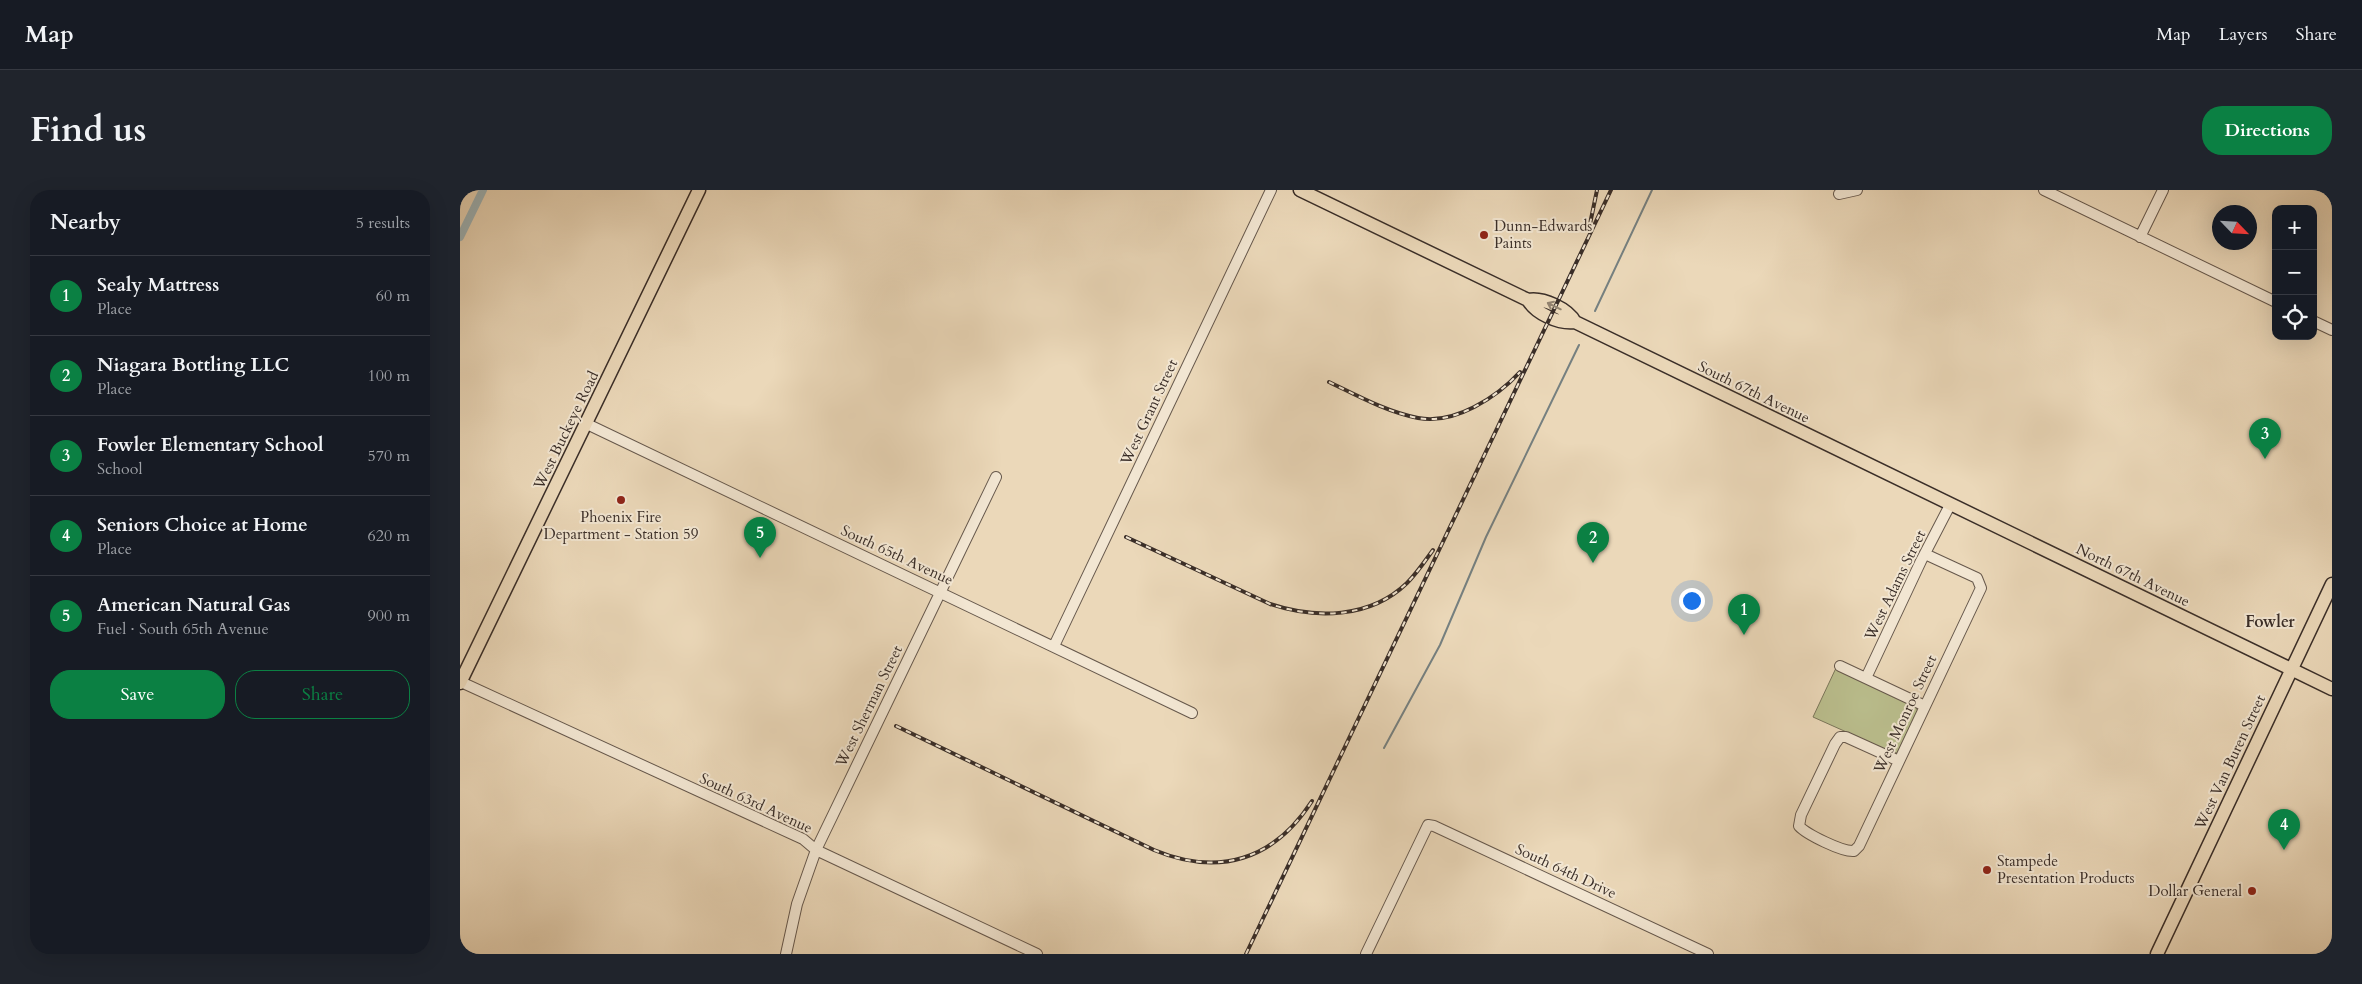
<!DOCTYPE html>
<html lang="en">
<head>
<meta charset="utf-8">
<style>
	:root { --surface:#171b24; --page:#20242c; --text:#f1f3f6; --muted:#9ea1a6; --line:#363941; --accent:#0b8043 }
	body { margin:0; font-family:Cardo,serif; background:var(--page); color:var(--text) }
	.controls { position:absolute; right:15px; top:15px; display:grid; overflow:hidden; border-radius:10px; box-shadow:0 5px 20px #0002 }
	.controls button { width:45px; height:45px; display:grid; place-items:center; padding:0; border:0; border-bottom:1px solid var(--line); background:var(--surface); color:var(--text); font:25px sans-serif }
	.compass { position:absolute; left:1752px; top:15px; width:45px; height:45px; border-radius:50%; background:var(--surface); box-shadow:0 5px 20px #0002; rotate:115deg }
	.you { position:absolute; left:1231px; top:410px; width:18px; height:18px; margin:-12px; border:4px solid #fff; border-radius:50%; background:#1a73e8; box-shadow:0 0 0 8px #1a73e833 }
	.badge { display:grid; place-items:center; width:32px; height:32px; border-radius:50%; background:var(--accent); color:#fff; font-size:16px; font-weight:700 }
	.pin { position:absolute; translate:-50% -41px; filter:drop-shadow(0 1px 2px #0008) }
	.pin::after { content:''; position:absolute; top:26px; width:18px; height:15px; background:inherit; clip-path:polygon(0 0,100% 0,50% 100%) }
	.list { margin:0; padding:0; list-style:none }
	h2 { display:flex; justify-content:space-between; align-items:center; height:65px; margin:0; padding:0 20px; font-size:21px }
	h2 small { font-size:16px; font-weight:400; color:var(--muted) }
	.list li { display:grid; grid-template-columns:32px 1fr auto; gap:15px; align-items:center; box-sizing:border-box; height:80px; padding:0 20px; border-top:1px solid var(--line) }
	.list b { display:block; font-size:19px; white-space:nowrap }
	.list p { margin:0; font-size:16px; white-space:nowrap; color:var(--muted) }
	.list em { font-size:16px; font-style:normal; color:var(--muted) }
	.actions { display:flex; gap:10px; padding:15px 20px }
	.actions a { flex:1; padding:11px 0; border:1px solid var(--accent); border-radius:20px; text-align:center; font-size:18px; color:var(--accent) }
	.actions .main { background:var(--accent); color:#fff }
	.icon { flex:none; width:28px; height:28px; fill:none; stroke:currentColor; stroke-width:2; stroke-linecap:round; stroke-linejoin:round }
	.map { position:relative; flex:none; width:1872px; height:764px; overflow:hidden; border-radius:20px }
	header { display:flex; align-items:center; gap:30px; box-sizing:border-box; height:70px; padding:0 25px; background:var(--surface); border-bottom:1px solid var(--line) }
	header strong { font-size:24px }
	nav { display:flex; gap:28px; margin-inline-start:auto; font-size:18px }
	.intro { display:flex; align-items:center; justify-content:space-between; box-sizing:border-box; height:120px; padding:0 30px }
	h1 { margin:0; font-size:35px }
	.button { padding:12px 22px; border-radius:20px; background:var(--accent); color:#fff; font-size:18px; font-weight:700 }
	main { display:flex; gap:30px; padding:0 30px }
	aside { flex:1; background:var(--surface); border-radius:20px; box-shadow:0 5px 20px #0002 }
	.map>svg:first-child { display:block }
	.green { fill:#babe8d; stroke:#7a765a }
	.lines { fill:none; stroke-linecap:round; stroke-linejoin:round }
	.stream { stroke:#768080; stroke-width:2 }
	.canal { stroke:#9eb6bb; stroke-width:8 }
	.minor-casing { stroke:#66584c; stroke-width:12 }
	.major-casing { stroke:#3a2e28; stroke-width:15 }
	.minor { stroke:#f2e6d2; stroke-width:10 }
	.major { stroke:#ebd8b9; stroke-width:12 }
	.rail-casing { stroke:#3a2e28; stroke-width:4 }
	.rail { stroke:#f2e6d2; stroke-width:2; stroke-dasharray:5.5; stroke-linecap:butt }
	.oneway { stroke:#928370 }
	.poi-dot { fill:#8f2418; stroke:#f2e6d2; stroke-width:2 }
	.labels { text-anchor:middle; stroke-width:4; stroke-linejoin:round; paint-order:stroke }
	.poi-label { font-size:15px; fill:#3a2e28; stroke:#f2e6d2; text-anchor:start }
	.street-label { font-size:15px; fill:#3a2e28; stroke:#f2e6d2 }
	.neighbourhood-label { font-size:16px; font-weight:bold; fill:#3a2e28; stroke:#f2e6d2 }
</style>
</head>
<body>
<header>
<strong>Map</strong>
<nav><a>Map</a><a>Layers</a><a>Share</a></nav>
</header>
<div class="intro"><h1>Find us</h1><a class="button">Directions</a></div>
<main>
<aside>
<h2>Nearby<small>5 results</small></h2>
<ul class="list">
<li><span class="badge">1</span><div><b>Sealy Mattress</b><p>Place</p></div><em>60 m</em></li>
<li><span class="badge">2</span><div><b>Niagara Bottling LLC</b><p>Place</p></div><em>100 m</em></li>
<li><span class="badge">3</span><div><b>Fowler Elementary School</b><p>School</p></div><em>570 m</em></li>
<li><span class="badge">4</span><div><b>Seniors Choice at Home</b><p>Place</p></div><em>620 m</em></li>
<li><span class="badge">5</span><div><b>American Natural Gas</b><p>Fuel · South 65th Avenue</p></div><em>900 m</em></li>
</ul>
<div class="actions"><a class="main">Save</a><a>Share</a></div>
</aside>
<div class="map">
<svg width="1872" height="764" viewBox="0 0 1872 764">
	<rect width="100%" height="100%" fill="#ebd8b9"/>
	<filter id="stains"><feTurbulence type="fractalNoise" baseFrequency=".004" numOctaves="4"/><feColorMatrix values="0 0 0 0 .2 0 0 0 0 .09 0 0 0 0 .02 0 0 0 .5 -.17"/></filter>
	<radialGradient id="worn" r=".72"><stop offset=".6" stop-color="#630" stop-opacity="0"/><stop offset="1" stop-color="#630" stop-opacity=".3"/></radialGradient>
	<path class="green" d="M 1376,478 L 1456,517 L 1458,522 L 1437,563 L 1431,562 L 1353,527 Z"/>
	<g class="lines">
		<path class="stream" d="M 1135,121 L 1192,0
			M 924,558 L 980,455 L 1026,347 L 1119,155"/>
		<path class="canal" d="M 0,47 L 23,0"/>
		<defs>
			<path id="minor" d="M 1584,0 L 1816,112
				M 1379,4 L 1397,0
				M 1680,47 L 1703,0
				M 1853,131 L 1872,140
				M 127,234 L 732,523
				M 594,456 L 811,0
				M 1380,476 L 1465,516
				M 1406,488 L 1461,371 L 1490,315
				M 1,492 L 343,649 L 356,660 L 577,764
				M 1439,571 L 1386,547 L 1380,547 L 1375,554 L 1341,625 L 1339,636 C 1346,644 1382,662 1394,661 L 1399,656 L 1521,398 L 1517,388 L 1465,364
				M 326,764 L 337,714 L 356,660 L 536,287
				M 906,764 L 968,635 L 974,636 L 1248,764"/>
			<path id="major" d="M 840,0 L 1068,110 C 1076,124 1099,134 1115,132 L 1872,499
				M 1068,110 C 1083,107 1108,119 1115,132
				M 0,493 L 239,0
				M 1697,764 L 1872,394"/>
		</defs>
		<use href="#minor" class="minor-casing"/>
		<use href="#major" class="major-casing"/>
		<use href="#minor" class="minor"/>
		<use href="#major" class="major"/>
		<defs>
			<path id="rail" d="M 1130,34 L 1137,0
				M 869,192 C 898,206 927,222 958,228 C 995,235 1037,207 1060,182
				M 666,347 L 810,414 C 855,429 910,429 947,393 C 957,383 965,371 973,360
				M 436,536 L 694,660 C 759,687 814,670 852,611
				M 786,764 L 1151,0"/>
		</defs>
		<use href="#rail" class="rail-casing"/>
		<use href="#rail" class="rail"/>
	</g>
	<defs><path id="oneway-shaft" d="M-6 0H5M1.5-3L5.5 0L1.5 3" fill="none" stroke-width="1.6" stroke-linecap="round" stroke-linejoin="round" transform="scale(1.25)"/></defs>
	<use class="oneway" href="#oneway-shaft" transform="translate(1094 116) rotate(-154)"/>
	<g class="poi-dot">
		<circle cx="1024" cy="45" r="5"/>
		<circle cx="161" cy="310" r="5"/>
		<circle cx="1527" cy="680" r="5"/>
		<circle cx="1792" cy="701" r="5"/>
	</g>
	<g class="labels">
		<g class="poi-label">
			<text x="1034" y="41">Dunn-Edwards<tspan x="1034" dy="17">Paints</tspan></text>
			<text x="161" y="332" text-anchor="middle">Phoenix Fire<tspan x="161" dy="17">Department - Station 59</tspan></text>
			<text x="1537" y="676">Stampede<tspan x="1537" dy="17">Presentation Products</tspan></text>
			<text x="1782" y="706" text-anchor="end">Dollar General</text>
		</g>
		<g class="street-label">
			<text transform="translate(1294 202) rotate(26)" y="5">South 67th Avenue</text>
			<text transform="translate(689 222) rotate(-65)" y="5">West Grant Street</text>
			<text transform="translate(106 240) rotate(-64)" y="5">West Buckeye Road</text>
			<text transform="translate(437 365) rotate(25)" y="5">South 65th Avenue</text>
			<text transform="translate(1673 385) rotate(26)" y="5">North 67th Avenue</text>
			<text transform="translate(1435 395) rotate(-64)" y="5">West Adams Street</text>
			<text transform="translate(409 516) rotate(-64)" y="5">West Sherman Street</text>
			<text transform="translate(1445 524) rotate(-65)" y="5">West Monroe Street</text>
			<text transform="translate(1770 572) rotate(-65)" y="5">West Van Buren Street</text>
			<text transform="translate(296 613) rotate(25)" y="5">South 63rd Avenue</text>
			<text transform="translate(1106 681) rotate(25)" y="5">South 64th Drive</text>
		</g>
		<g class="neighbourhood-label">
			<text x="1810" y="437">Fowler</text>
		</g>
	</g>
	<rect width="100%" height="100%" filter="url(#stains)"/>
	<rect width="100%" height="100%" fill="url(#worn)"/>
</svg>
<div class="controls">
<button>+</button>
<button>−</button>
<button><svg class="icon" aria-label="locate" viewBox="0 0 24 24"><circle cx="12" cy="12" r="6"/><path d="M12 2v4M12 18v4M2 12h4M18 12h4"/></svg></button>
</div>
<svg class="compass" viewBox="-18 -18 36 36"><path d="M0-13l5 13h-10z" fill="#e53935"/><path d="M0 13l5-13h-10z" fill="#9ea1a6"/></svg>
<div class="you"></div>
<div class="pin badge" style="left:1284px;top:445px">1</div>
<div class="pin badge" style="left:1133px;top:373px">2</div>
<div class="pin badge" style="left:1805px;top:269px">3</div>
<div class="pin badge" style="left:1824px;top:660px">4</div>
<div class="pin badge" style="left:300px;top:368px">5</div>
</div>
</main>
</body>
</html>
